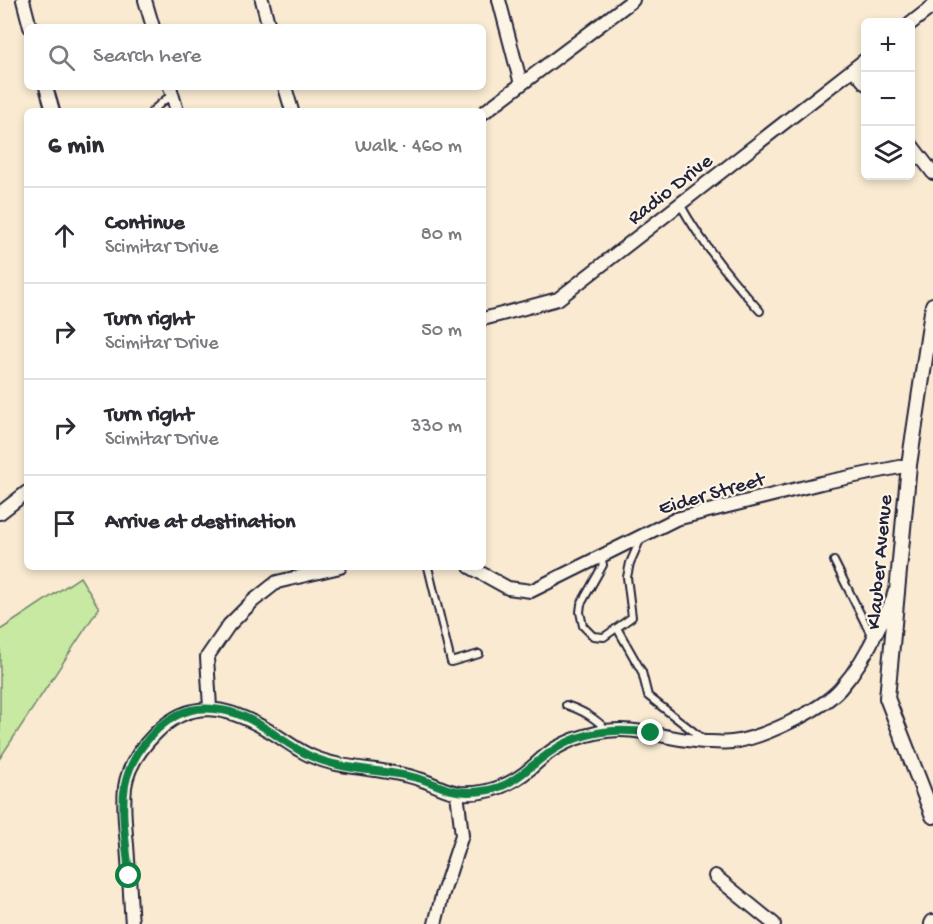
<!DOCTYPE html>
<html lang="en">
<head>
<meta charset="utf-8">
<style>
	:root { --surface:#fff; --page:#f2f2f3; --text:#2b2b33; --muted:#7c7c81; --line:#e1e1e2 }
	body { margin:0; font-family:"Gochi Hand",sans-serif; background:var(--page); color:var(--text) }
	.controls { position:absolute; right:18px; top:18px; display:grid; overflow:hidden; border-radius:9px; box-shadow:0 3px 9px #0003 }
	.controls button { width:54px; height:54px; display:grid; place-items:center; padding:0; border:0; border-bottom:2px solid var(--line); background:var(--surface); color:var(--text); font:30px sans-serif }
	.stop { position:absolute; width:18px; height:18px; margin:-14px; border:4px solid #0b8043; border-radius:50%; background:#fff }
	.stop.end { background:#0b8043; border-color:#fff; box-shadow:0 2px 6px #0008 }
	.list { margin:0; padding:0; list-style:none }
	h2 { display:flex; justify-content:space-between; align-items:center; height:78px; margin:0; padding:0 24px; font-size:26px }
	h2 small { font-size:20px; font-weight:400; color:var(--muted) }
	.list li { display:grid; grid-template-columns:39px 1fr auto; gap:18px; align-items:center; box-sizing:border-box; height:96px; padding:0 24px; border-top:2px solid var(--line) }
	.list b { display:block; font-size:22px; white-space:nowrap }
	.list p { margin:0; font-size:20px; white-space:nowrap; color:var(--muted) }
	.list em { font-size:20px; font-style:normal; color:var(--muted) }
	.icon { flex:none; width:33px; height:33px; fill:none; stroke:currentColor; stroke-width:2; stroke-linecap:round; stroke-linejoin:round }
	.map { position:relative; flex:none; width:933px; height:924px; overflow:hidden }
	.search { position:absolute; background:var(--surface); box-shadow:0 3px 9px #0003; left:24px; top:24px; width:462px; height:66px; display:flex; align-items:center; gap:15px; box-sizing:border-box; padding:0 21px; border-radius:9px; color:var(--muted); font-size:22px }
	.panel { position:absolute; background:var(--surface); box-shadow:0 3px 9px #0003; left:24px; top:108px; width:462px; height:462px; border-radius:9px }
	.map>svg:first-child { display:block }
	.green { fill:#c7e9a2; stroke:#74866e; stroke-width:1.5 }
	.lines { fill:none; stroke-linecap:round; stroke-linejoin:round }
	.service-casing { stroke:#22223b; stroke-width:10 }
	.minor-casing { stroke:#22223b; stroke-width:16 }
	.tertiary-casing { stroke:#22223b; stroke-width:18 }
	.service { stroke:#fcf5e5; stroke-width:6 }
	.minor { stroke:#fcf5e5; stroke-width:12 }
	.tertiary { stroke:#fcf5e5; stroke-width:14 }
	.route { stroke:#0b8043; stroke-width:8 }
	.labels { text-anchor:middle; stroke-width:4.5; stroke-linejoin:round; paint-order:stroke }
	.street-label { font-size:21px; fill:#22223b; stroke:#fcf5e5 }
</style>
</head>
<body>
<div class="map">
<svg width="933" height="924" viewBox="0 0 933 924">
	<rect width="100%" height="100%" fill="#f9ead1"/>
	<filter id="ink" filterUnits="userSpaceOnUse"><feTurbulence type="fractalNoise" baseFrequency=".0167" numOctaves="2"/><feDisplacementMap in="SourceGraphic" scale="12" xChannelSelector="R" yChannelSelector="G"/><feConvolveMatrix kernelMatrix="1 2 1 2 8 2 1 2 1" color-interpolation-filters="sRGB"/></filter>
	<g filter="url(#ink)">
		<path class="green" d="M 80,577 L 99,608 L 0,758 L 0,630 Z"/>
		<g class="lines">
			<defs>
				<path id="service" d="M 152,111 L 166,99 L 173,97
					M 680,204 C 702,244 730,278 760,311
					M 601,556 L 603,565 L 581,604 L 580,612 L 583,626 L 593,636 L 604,637 L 632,617 L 627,577 L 630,563 L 641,538
					M 834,561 L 873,639
					M 428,567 L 451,662 L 479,654
					M 617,628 L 642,672 L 648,696 L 703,739
					M 566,705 C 584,711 595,718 608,731"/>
				<path id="minor" d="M 23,0 L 30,27
					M 145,0 L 153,27
					M 262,0 L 269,27
					M 499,0 L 521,84
					M 910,24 L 933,6
					M 853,69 L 866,84
					M 46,87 L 53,111
					M 170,87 L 177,111
					M 285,87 L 292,111
					M 483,113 L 633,0
					M 910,143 L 933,173
					M 483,319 L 558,299 L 866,59
					M 0,513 L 27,492
					M 470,567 L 508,588 L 531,591 L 676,519 L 821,483 L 909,465
					M 210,708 L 207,657 L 229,625 L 253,601 L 277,582 L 340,567
					M 715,876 L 774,924
					M 132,924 C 130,898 129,871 127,845 C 125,826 123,806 125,787 C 128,765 141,748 156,733 C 191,698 226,706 266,729 C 281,737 295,749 311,756 C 345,771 384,767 419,779 C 433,783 444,791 459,793 C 487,795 510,786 531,768 C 539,761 547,753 556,748 C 568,741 582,736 596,733 C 635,723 672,742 710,742 C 717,742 725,743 732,742 C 760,739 820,711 840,689 C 856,671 869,649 879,627 C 885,616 892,605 894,593
					M 435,924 L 442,896 L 462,835 L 457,793"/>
				<path id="tertiary" d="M 933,305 L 909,465 L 887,698 L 933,816
					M 932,924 L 933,922"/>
			</defs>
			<use href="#service" class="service-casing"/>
			<use href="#minor" class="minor-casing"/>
			<use href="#tertiary" class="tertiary-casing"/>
			<use href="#service" class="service"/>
			<use href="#minor" class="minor"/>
			<use href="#tertiary" class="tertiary"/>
		</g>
	</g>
	<g class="lines" filter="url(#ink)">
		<path class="route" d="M 129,876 C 127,847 120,814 125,785 C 131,754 159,718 191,710 C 204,707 218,709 231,712 C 260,720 283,743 310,756 C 343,771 382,769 417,778 C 437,783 445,792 468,792 C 513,792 522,770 555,749 C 583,731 618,728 651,733"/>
	</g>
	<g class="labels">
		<g class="street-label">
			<text transform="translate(669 188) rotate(-38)" y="7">Radio Drive</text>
			<text transform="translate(711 492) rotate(-16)" y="7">Eider Street</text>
			<text transform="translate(878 562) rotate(-85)" y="7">Klauber Avenue</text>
		</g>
	</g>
</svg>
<div class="controls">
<button>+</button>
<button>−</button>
<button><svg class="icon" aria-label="layers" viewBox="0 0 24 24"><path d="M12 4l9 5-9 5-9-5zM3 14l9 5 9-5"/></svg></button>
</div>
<div class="stop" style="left:129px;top:876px"></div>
<div class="stop end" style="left:651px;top:733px"></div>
<div class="search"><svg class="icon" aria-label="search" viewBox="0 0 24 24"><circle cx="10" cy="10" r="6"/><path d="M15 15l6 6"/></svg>Search here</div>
<section class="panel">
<h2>6 min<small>Walk · 460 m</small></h2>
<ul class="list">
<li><svg class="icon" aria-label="ahead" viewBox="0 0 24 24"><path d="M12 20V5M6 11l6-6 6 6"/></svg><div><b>Continue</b><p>Scimitar Drive</p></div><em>80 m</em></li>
<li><svg class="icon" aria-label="right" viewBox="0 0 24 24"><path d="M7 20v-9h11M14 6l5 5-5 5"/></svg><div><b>Turn right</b><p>Scimitar Drive</p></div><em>50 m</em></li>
<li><svg class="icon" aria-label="right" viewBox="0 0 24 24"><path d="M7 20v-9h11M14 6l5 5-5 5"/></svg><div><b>Turn right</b><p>Scimitar Drive</p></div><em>330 m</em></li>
<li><svg class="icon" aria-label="arrive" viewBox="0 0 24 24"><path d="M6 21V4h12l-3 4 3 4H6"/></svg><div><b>Arrive at destination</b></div></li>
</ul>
</section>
</div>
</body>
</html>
